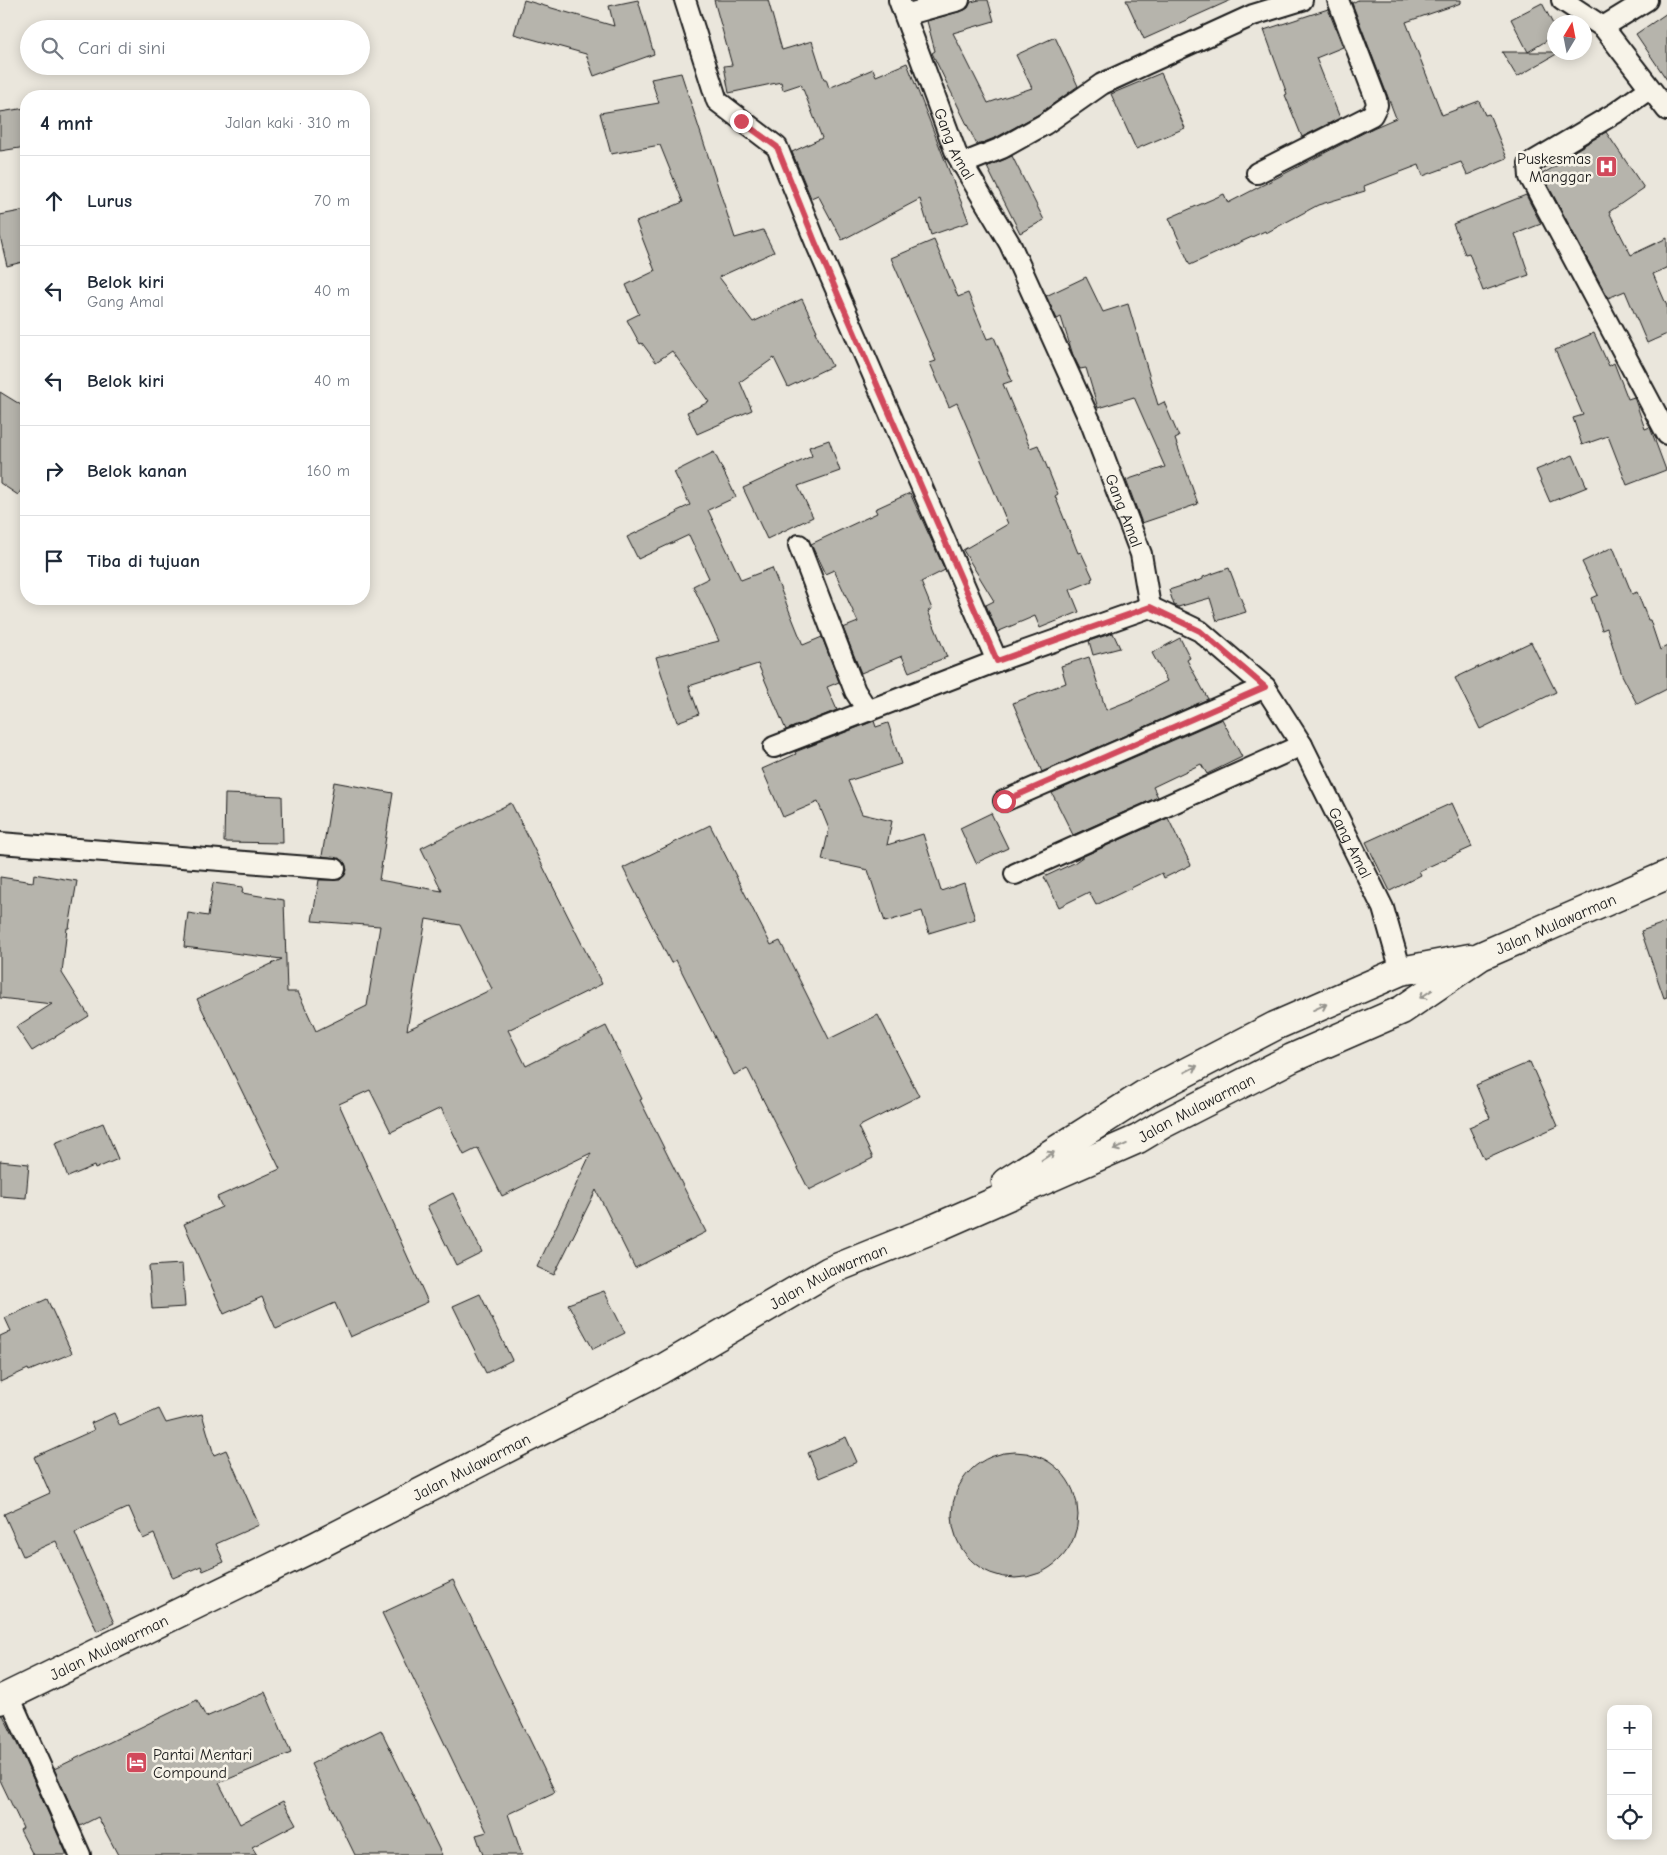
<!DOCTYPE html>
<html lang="id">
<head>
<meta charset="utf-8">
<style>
	:root { --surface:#fff; --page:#f2f2f3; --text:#1f2937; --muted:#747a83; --line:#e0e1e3 }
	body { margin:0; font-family:"Comic Neue",sans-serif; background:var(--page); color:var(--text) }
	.controls { position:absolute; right:15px; bottom:15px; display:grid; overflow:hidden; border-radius:10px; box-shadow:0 2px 12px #0003 }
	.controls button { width:45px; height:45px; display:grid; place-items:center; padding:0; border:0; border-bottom:1px solid var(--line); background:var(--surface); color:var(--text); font:25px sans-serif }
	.compass { position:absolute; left:1547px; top:15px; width:45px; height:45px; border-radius:50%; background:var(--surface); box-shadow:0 2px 12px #0003; rotate:10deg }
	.stop { position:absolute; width:15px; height:15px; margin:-11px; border:4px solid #d1495b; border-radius:50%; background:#fff }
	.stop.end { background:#d1495b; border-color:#fff; box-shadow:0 1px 5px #0008 }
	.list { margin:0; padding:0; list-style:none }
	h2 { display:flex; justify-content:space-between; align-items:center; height:65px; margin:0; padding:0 20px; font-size:21px }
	h2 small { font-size:16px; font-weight:400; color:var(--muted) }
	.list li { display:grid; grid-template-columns:32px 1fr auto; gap:15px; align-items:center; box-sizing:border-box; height:90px; padding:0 20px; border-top:1px solid var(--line) }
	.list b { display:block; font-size:19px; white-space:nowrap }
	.list p { margin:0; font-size:16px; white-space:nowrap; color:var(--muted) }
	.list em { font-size:16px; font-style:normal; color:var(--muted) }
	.icon { flex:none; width:28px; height:28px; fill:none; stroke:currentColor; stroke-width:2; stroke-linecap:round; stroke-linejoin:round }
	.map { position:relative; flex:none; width:1667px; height:1855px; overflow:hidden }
	.search { position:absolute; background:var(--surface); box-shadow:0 2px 12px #0003; left:20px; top:20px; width:350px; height:55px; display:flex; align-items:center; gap:12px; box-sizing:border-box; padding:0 18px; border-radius:28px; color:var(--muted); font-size:19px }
	.panel { position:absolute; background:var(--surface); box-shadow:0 2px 12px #0003; left:20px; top:90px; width:350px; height:515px; border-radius:20px }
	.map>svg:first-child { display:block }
	.building { fill:#b6b4ac; stroke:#1c1c1c; fill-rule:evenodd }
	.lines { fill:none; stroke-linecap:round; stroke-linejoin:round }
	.street-casing { stroke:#1c1c1c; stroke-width:24 }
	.highway-casing { stroke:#1c1c1c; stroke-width:31 }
	.street { stroke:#f7f3e8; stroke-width:20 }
	.highway { stroke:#f7f3e8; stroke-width:28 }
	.oneway { stroke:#94928c }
	.route { stroke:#d1495b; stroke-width:6 }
	.labels { text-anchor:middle; stroke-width:5; stroke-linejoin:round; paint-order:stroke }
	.street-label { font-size:16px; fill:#1c1c1c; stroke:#f7f3e8 }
	.poi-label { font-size:16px; fill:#1c1c1c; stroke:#f7f3e8; text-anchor:end }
</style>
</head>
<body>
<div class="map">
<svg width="1667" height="1855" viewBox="0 0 1667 1855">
	<rect width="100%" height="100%" fill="#eae6dc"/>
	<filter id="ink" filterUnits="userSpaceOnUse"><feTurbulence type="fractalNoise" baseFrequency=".02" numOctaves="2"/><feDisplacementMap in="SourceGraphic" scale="10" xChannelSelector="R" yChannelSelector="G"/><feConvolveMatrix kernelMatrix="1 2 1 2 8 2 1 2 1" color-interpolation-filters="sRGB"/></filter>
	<g filter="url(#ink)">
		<path class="building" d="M 524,0 L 614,26 L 609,6 L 638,0 L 654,54 L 594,76 L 586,54 L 514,34 Z
			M 714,0 L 768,0 L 782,50 L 812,41 L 824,79 L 826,79 L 829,88 L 873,69 L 876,76 L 907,63 L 969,222 L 931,235 L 920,199 L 842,240 L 818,195 L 811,198 L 792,152 L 822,138 L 801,84 L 783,90 L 781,82 L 729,93 L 724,66 L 732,65 Z
			M 979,0 L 988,0 L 994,21 L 953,33 L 988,103 L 1032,88 L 1016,55 L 1055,37 L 1078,86 L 1039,114 L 997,137 L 977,145 L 932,53 L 935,51 L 927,21 L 962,11 L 968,8 L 971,2 Z
			M 1126,0 L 1231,0 L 1144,39 Z
			M 1358,0 L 1461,0 L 1461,3 L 1406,22 L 1442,115 L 1479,101 L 1485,115 L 1489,114 L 1507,158 L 1467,175 L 1461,162 L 1423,176 L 1419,165 L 1364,186 L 1365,191 L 1318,205 L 1266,233 L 1265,231 L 1190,265 L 1169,218 L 1224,194 L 1228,203 L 1373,128 L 1396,118 L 1352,3 Z
			M 1542,3 L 1554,26 L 1554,36 L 1528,52 L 1511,19 Z
			M 1328,9 L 1343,47 L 1316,58 L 1340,118 L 1302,137 L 1285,95 L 1287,94 L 1264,30 Z
			M 1667,13 L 1667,80 L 1636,34 Z
			M 1502,52 L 1560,52 L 1517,77 Z
			M 681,73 L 735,238 L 763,230 L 774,252 L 719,277 L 753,322 L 802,299 L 817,331 L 815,332 L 832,366 L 788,387 L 774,358 L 740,382 L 752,410 L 697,434 L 687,412 L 709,402 L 672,351 L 656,362 L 642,343 L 640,344 L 627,320 L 639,314 L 626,285 L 655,271 L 636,222 L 683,202 L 660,145 L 611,154 L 600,113 L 659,103 L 651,79 Z
			M 1161,73 L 1185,128 L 1136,149 L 1111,94 Z
			M 26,108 L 26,147 L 0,151 L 0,112 Z
			M 1606,132 L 1644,188 L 1609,212 L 1631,255 L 1667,238 L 1667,268 L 1653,274 L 1667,306 L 1667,334 L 1647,343 L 1625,291 L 1608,298 L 1542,174 L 1575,155 L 1573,152 Z
			M 1012,156 L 1044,220 L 1020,233 L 987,167 Z
			M 1526,195 L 1541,224 L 1515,234 L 1529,275 L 1483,291 L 1469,253 L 1465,254 L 1453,224 Z
			M 26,210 L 26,261 L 7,266 L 0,236 L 0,215 Z
			M 934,240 L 958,297 L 968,293 L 987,339 L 994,337 L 1012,381 L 1003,384 L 1030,448 L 1038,445 L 1058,494 L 1055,496 L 1078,553 L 1081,552 L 1093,578 L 1091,579 L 1092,581 L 1070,590 L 1079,612 L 1040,628 L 1035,616 L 997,632 L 986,605 L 994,601 L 963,550 L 1008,524 L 957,403 L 949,407 L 930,363 L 936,361 L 891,258 Z
			M 1086,277 L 1103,312 L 1128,304 L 1158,405 L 1164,402 L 1179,437 L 1175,439 L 1198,504 L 1142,523 L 1126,480 L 1165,467 L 1134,397 L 1098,408 L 1086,368 L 1080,369 L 1073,355 L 1061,317 L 1057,319 L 1046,296 Z
			M 1594,333 L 1609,366 L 1614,363 L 1628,399 L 1634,397 L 1645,429 L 1650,427 L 1651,430 L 1666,470 L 1627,485 L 1608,436 L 1582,445 L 1573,418 L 1583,415 L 1555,350 Z
			M 0,392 L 26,408 L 26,483 L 18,495 L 0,483 Z
			M 829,440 L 840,471 L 798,486 L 813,517 L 767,539 L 743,488 L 812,456 L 809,447 Z
			M 714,452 L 736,497 L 708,510 L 741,580 L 772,568 L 803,645 L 822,637 L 839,682 L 827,687 L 837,710 L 786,730 L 758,664 L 689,686 L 699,714 L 677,722 L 656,657 L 719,641 L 693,586 L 709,578 L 689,535 L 638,559 L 627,537 L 678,513 L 677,511 L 690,505 L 674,472 Z
			M 1573,455 L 1587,487 L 1550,502 L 1536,470 Z
			M 910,493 L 945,570 L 921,582 L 932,609 L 928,611 L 947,657 L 909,672 L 902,656 L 861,673 L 843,628 L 858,622 L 834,570 L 825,574 L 811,544 L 877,513 L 875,509 Z
			M 1613,547 L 1632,594 L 1637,592 L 1648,620 L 1650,620 L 1660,650 L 1667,646 L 1667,689 L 1637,704 L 1622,675 L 1607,628 L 1602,630 L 1591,598 L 1598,595 L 1582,562 Z
			M 1229,568 L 1246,612 L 1217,621 L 1210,598 L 1178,607 L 1174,605 L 1169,590 L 1203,579 L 1203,577 Z
			M 1113,633 L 1120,648 L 1093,655 L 1089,641 Z
			M 1180,638 L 1190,658 L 1187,660 L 1208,699 L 1042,772 L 1013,703 L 1066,683 L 1061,666 L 1089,657 L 1106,710 L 1131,700 L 1167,681 L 1152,653 Z
			M 1531,642 L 1556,692 L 1480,729 L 1455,678 Z
			M 1222,719 L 1242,757 L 1207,774 L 1201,764 L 1153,787 L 1158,797 L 1073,835 L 1052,793 Z
			M 874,721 L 876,727 L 888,723 L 901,764 L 848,781 L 862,814 L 892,821 L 887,845 L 923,834 L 941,891 L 964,883 L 975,919 L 929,933 L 922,911 L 885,922 L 868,870 L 822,860 L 829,829 L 818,802 L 783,817 L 762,769 L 796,754 L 795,752 Z
			M 334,782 L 393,793 L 379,880 L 442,891 L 421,848 L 511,803 L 602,984 L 508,1030 L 526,1066 L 606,1026 L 642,1099 L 640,1100 L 706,1232 L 635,1268 L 596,1190 L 554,1275 L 537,1267 L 591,1153 L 502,1196 L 478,1148 L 464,1155 L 441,1108 L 391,1132 L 370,1090 L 339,1104 L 428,1302 L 350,1337 L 335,1303 L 276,1329 L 262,1297 L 224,1314 L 184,1224 L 222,1207 L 217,1197 L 280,1169 L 197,999 L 282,959 L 184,947 L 188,913 L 208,916 L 213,883 L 243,887 L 242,893 L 284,900 L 287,992 L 298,992 L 316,1031 L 367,1006 L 380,926 L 312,921 L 319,880 L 340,880 L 344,876 L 347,870 L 345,863 L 341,859 L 322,856 ZM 426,919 L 460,925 L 492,989 L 407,1030 Z
			M 225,794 L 282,796 L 283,843 L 224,842 Z
			M 1452,803 L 1472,847 L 1419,871 L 1421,875 L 1390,891 L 1366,842 Z
			M 991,813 L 1008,848 L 976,863 L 960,828 Z
			M 1168,818 L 1191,865 L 1164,878 L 1162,873 L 1096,905 L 1089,892 L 1059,907 L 1044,877 L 1074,863 L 1084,856 Z
			M 710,825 L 771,945 L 780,941 L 829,1039 L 878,1015 L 919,1096 L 858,1127 L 873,1158 L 809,1190 L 747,1068 L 734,1075 L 676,960 L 671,963 L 623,868 Z
			M 34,874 L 77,881 L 69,928 L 67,928 L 62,973 L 89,1016 L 32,1051 L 16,1027 L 52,1004 L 0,998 L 0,877 L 33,882 Z
			M 1667,922 L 1667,997 L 1664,998 L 1641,931 Z
			M 1530,1062 L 1558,1126 L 1484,1159 L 1469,1127 L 1490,1118 L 1476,1085 Z
			M 103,1123 L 118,1159 L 95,1169 L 94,1166 L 68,1177 L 55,1143 Z
			M 0,1161 L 29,1164 L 26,1198 L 0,1196 Z
			M 453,1193 L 482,1252 L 456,1265 L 427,1206 Z
			M 182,1264 L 185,1307 L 152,1309 L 149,1266 Z
			M 604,1291 L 625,1333 L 593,1349 L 568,1304 Z
			M 480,1294 L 512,1360 L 486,1373 L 453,1306 Z
			M 47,1299 L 72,1353 L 29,1371 L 28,1369 L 0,1382 L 0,1336 L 11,1331 L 5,1318 Z
			M 159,1409 L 166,1423 L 202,1414 L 214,1455 L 226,1450 L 259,1525 L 216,1544 L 224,1562 L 203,1571 L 201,1566 L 173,1578 L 154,1534 L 143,1539 L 129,1507 L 81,1529 L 75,1533 L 114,1623 L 97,1631 L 56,1541 L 23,1556 L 4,1514 L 50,1493 L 34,1457 L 94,1430 L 91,1423 L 114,1413 L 120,1426 Z
			M 846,1437 L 857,1462 L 819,1478 L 808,1453 Z
			M952 1515a63 63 0 1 1 126 0a63 63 0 1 1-126 0Z
			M 453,1580 L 555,1792 L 508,1814 L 522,1855 L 483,1855 L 476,1835 L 487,1832 L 382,1613 Z
			M 265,1692 L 291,1753 L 219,1783 L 240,1824 L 283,1801 L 296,1824 L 252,1847 L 257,1855 L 118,1855 L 98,1817 L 80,1826 L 54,1769 L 197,1700 L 206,1717 Z
			M 0,1715 L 3,1715 L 21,1752 L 67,1855 L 33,1855 L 20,1830 L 23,1828 L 0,1780 Z
			M 381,1730 L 442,1855 L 355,1855 L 311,1764 Z"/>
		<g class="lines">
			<defs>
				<g id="street">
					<path d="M 685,0 L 717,101 L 777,147 L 816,243 L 997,661"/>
					<path id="s1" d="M 899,0 L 956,153 L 1010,244 L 1091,423 L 1141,554 L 1150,607"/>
					<path d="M 1562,0 L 1603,27 L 1667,110"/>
					<path d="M 905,15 L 959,0"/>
					<path d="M 1603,27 L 1647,0"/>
					<path d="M 1649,89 L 1617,112 L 1529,164 L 1530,177 L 1536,188 L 1667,434"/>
					<path d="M 962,164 L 1002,148 L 1045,124 L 1102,84 L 1253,15 L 1302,0"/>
					<path d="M 1257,173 L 1372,115 L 1377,105 L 1376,99 L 1338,0"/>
					<path d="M 799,545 L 855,691 L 864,705 L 870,710"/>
					<path id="s2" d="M 1150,607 L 1200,631 L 1265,687 L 1302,745 L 1383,908 L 1401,971"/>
					<path d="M 774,747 L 997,661 L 1150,607"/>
					<path d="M 1004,801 L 1265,687"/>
					<path d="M 0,843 L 335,869"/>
					<path d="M 1015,874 L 1302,745"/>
					<path d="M 9,1696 L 80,1855"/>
				</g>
				<g id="highway">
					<path d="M 1006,1182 L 1148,1092 L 1275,1026 L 1401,971 L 1470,958"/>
					<path id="s3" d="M 0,1700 L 316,1546 L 660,1370 L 829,1271 L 933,1229 L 1138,1139 L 1163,1124 L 1292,1058 L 1402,1010 L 1481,956 L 1667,875"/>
				</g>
			</defs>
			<use href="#street" class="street-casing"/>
			<use href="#highway" class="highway-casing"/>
			<use href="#street" class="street"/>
			<use href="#highway" class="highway"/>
		</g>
		<defs><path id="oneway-shaft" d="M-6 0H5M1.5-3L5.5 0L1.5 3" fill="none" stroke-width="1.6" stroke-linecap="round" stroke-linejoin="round" transform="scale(1.25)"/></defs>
		<g class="oneway">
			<use href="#oneway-shaft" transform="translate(1426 994) rotate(146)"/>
			<use href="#oneway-shaft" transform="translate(1320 1007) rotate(-24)"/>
			<use href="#oneway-shaft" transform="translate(1191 1069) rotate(-27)"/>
			<use href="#oneway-shaft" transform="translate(1120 1147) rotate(156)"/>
			<use href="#oneway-shaft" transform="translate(1048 1156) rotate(-33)"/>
		</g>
	</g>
	<g class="lines" filter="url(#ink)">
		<path class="route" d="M 741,121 L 777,147 L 816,244 L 997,661 L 1150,607 L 1200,631 L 1265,687 L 1004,801"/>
	</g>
	<defs>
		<symbol id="hospital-square" viewBox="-11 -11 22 22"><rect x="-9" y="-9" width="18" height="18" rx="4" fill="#d1495b" stroke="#f7f3e8"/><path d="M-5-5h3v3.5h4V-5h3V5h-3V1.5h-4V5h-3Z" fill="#fff"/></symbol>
		<symbol id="hotel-square" viewBox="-11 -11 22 22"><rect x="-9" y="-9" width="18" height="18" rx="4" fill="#d1495b" stroke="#f7f3e8"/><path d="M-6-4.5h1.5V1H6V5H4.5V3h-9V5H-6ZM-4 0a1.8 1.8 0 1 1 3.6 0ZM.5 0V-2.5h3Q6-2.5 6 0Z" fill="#fff"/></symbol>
	</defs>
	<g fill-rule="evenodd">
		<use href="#hospital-square" x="1594" y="154" width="25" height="25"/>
		<use href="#hotel-square" x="124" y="1750" width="25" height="25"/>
	</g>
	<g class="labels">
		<g class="street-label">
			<text dy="6" stroke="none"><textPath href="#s1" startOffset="154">Gang Amal</textPath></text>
			<text dy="6" stroke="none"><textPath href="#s1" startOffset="559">Gang Amal</textPath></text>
			<text dy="6" stroke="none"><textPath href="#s2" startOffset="319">Gang Amal</textPath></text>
			<text dy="6" stroke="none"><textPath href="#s3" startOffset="1741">Jalan Mulawarman</textPath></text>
			<text dy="6" stroke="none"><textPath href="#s3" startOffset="1336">Jalan Mulawarman</textPath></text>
			<text dy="6" stroke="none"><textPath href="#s3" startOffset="931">Jalan Mulawarman</textPath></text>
			<text dy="6" stroke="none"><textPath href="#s3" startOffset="526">Jalan Mulawarman</textPath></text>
			<text dy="6" stroke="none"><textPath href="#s3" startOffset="121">Jalan Mulawarman</textPath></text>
		</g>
		<g class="poi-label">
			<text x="1591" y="164">Puskesmas<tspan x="1591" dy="18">Manggar</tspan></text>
			<text x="153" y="1760" text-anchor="start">Pantai Mentari<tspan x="153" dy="18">Compound</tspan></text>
		</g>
	</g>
</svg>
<div class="controls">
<button>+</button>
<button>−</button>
<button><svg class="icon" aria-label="locate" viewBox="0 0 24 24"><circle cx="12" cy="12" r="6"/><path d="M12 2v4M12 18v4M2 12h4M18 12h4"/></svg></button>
</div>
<svg class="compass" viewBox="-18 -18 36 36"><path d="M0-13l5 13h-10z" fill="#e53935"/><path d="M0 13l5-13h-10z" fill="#747a83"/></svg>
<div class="stop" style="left:1004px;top:801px"></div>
<div class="stop end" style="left:741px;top:121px"></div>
<div class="search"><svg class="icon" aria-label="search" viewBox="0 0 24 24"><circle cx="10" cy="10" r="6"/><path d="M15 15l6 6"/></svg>Cari di sini</div>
<section class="panel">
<h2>4 mnt<small>Jalan kaki · 310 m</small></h2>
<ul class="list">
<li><svg class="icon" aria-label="ahead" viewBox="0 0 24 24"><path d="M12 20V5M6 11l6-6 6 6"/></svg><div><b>Lurus</b></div><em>70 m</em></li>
<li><svg class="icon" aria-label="left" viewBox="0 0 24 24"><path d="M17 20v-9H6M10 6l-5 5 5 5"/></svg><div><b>Belok kiri</b><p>Gang Amal</p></div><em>40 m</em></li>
<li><svg class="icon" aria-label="left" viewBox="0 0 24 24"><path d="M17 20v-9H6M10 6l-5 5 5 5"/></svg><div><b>Belok kiri</b></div><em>40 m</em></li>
<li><svg class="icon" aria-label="right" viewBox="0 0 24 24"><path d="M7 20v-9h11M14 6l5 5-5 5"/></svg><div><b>Belok kanan</b></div><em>160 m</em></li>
<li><svg class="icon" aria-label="arrive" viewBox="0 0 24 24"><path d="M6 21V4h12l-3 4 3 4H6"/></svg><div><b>Tiba di tujuan</b></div></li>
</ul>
</section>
</div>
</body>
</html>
